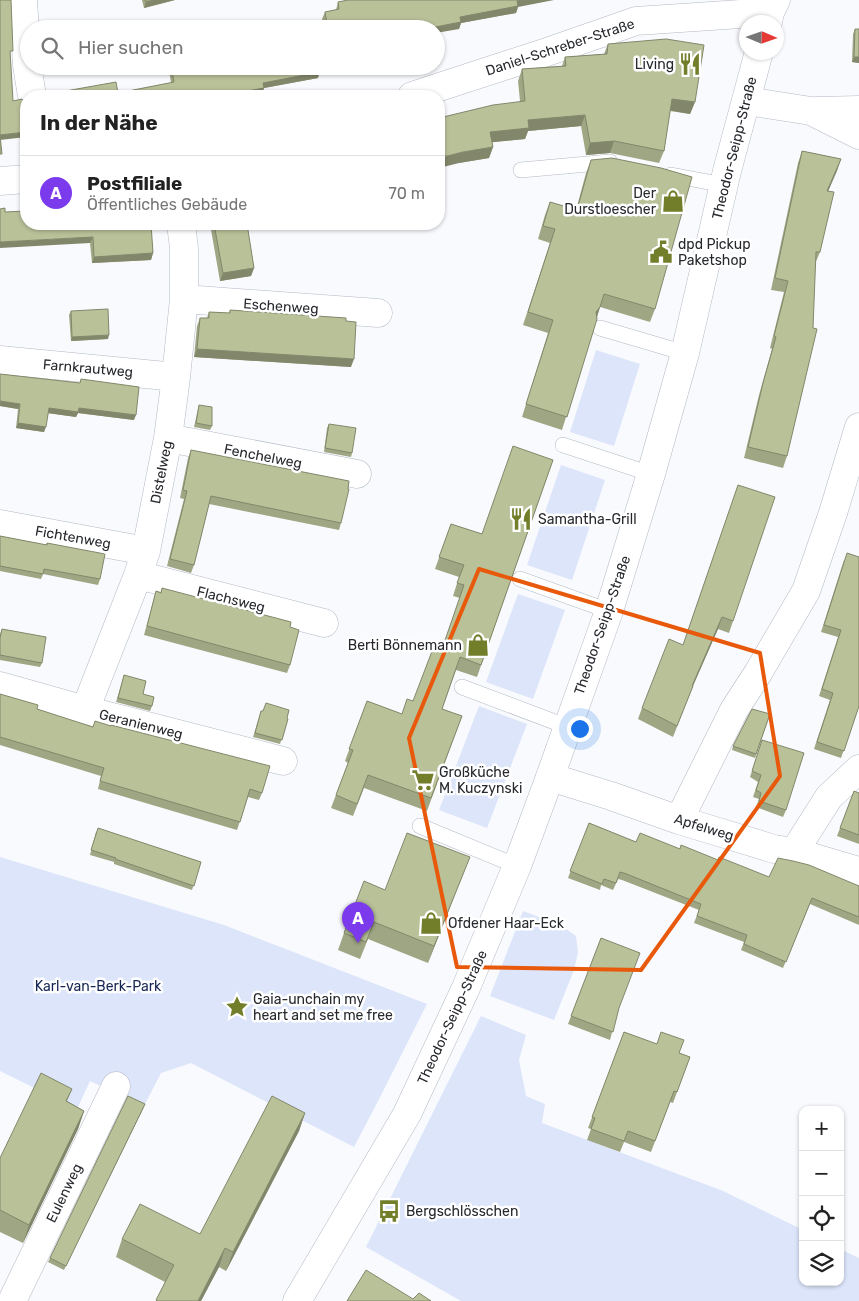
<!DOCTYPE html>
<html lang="de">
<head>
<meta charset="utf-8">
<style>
	:root { --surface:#fff; --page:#f2f2f2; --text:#222; --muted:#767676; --line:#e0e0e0; --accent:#7c3aed }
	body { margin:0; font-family:Rubik,sans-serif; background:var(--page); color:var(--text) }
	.controls { position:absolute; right:15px; bottom:15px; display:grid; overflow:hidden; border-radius:10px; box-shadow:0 1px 4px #0004 }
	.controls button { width:45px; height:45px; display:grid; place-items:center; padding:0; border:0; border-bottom:1px solid var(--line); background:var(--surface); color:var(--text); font:25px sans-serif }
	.compass { position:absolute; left:739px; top:15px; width:45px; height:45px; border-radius:50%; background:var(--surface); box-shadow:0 1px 4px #0004; rotate:92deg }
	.you { position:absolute; left:579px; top:728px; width:18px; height:18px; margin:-12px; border:4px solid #fff; border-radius:50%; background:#1a73e8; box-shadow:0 0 0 8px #1a73e833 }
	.badge { display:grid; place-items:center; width:32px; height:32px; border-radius:50%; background:var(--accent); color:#fff; font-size:16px; font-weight:700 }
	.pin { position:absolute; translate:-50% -41px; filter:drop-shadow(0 1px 2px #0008) }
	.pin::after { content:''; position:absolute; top:26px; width:18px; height:15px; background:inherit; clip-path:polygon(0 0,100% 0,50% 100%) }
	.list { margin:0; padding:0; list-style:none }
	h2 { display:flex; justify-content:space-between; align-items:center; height:65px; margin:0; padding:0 20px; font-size:21px }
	h2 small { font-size:16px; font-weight:400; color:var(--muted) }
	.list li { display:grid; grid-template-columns:32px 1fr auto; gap:15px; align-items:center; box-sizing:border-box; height:75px; padding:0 20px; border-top:1px solid var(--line) }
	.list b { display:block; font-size:19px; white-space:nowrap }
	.list p { margin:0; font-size:16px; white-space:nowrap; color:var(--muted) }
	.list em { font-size:16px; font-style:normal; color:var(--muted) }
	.icon { flex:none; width:28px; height:28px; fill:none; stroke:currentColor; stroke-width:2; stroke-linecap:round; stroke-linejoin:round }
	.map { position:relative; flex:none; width:859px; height:1301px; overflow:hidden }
	.search { position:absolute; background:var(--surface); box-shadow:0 1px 4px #0004; left:20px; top:20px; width:425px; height:55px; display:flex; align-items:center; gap:12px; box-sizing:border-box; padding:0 18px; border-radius:28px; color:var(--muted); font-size:19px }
	.panel { position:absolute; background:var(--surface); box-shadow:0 1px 4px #0004; left:20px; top:90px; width:425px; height:140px; border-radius:20px }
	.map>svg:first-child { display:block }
	.green { fill:#dce5fa }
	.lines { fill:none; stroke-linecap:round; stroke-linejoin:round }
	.lane-casing { stroke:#b3b9c5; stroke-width:16 }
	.street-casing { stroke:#b3b9c5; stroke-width:29 }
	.secondary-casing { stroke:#b3b9c5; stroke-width:29 }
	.lane { stroke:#fff; stroke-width:15 }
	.street { stroke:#fff; stroke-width:28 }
	.secondary { stroke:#fff; stroke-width:28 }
	.wall { fill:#9fa684 }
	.shaded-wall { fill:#82876b }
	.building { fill:#b9c199; stroke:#82876b }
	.marked { fill:none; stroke:#e8590c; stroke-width:4; stroke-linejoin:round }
	.labels { text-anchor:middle; stroke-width:5; stroke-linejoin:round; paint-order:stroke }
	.street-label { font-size:14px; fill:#27292e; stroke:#fff }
	.poi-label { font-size:14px; fill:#27292e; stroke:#fff; text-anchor:start }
	.park-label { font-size:14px; fill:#152653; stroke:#fff }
</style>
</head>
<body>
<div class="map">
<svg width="859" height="1301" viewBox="0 0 859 1301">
	<rect width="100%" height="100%" fill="#f9fafd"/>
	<path class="green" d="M 596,350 L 640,364 L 614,446 L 570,432 Z
		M 561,465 L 605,480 L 572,580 L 527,565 Z
		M 518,594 L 565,610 L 533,699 L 486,682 Z
		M 479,706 L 527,724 L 487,828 L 439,810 Z
		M 0,857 L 224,925 L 427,1004 L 376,1105 L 354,1147 L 191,1063 L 161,1073 L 144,1106 L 90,1081 L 77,1109 L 0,1071 Z
		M 523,911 L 562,926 L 576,936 L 578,952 L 574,970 L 554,1020 L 490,996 Z
		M 481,1016 L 526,1035 L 519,1060 L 526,1096 L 545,1104 L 542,1123 L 723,1191 L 803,1230 L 803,1282 L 840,1282 L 840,1249 L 859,1258 L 859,1301 L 461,1301 L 366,1247 Z"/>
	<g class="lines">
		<defs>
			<path id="lane" d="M 521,170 L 610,162
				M 671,175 L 724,185
				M 600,328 L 685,353
				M 563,445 L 651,474
				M 520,579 L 609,611
				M 462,687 L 568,727
				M 420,826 L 517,866"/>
			<path id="street" d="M 23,0 L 27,65 L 32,96
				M 412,96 L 547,52 L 636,21 L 770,12
				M 747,101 L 811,111 L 859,135
				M 816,111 L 859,110
				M 0,181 L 26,179
				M 184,299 L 378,313
				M 0,360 L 176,377
				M 168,438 L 357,474
				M 0,524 L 146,551
				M 138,575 L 324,623
				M 0,686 L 85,710 L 283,761
				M 85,710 L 138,575 L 146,551 L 168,438 L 176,377 L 184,299 L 184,248 L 181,224
				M 550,777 L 611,796 L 679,820 L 774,849 L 794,852 L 859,871
				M 679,820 L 734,710 L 758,673 L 806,591 L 833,513 L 859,427
				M 794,852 L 829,797 L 859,769
				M 13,1299 L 116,1086"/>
			<path id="secondary" d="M 768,22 L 770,12 L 776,0
				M 297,1301 L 407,1114 L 465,990 L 517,866 L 550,777 L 609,611 L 651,474 L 685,353 L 727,171 L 759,52"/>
		</defs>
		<use href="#lane" class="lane-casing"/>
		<use href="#street" class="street-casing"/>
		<use href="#secondary" class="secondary-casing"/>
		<use href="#lane" class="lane"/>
		<use href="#street" class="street"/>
		<use href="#secondary" class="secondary"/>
	</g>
	<path class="wall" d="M 142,0 L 175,0 L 144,8 Z
		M 338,2 L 518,7 L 516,13 L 461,23 L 459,29 L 324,29 L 322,19 L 325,12 L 336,10 Z
		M 855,29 L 859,29 L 859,63 L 852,62 L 853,34 Z
		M 608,44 L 695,102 L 690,114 L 670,111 L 664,151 L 659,163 L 610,153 L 586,155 L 581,126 L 528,131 L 525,139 L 492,142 L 493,147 L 489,158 L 459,163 L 520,101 L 518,81 L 522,69 L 562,66 L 565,57 L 604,54 Z
		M 170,66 L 201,66 L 202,71 L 318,78 L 264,88 L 262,94 L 118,93 L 171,83 L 169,70 Z
		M 802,151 L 841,159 L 828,191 L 820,252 L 815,264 L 787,456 L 783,468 L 744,458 L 759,395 L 772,349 L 770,348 L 784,292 L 771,290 L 798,163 Z
		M 591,160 L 655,309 L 650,322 L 600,307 L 562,430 L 522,417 L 548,333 L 523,325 L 550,243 L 538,239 L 545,215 L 550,202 L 576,210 L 586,173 Z
		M 5,212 L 151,224 L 153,253 L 151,260 L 92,263 L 90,243 Z
		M 210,224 L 258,224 L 247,226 L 254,268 L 251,276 L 220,281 Z
		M 230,310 L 346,321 L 351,367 L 194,357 L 197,326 L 200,318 L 207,318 L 209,312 L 229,313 Z
		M 71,311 L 108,339 L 71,341 L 69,315 Z
		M 81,379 L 134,420 L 78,413 L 76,417 L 48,413 L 44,432 L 16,428 L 18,409 L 0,406 L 80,383 Z
		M 199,405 L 212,426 L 210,430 L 194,427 Z
		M 329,424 L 352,453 L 351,457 L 324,452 L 327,428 Z
		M 191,450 L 341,523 L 339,530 L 209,504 L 194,565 L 191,573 L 167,566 L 184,499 L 180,498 L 188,458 Z
		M 553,460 L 477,677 L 456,670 L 442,709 L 462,716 L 427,811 L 364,788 L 353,816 L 331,808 L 348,763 L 345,761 L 367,701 L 402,714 L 413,701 L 442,649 L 460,598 L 453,596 L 459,577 L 435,569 L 451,524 L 482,534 Z
		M 738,485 L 733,621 L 729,633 L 718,629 L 693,686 L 673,737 L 638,719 L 642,708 L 683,645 Z
		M 0,536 L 46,545 L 47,543 L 100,579 L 98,585 L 43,574 L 41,579 L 0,571 Z
		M 844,560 L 859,706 L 841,758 L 814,749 L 830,700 L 819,696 L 838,637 L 821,632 Z
		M 162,588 L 290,627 L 290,665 L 287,673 L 144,635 L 156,591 L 161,592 Z
		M 2,629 L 42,663 L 40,667 L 0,660 L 0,634 Z
		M 124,675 L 143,694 L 152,706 L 150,711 L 116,702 Z
		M 0,694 L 37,709 L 262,793 L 259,800 L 248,797 L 237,830 L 98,789 L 101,776 L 0,745 Z
		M 261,711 L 288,719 L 280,744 L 253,737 Z
		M 770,714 L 755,758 L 732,750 L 733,746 Z
		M 762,740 L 786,810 L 783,817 L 756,807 L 759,799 L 753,797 L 758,782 L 750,777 Z
		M 854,791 L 859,793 L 859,844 L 837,836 Z
		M 589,823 L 636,842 L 680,849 L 769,877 L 859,886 L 859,925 L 810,904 L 783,968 L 741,950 L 744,942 L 694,923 L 699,910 L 622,880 L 618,879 L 613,890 L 601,885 L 600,890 L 568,878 Z
		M 96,832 L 201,862 L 192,890 L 114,864 L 114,862 L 90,855 Z
		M 463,874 L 428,963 L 368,939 L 360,959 L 338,950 L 344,933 L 385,890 Z
		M 601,938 L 618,1010 L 610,1040 L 568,1024 Z
		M 624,1032 L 690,1057 L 673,1103 L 670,1102 L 651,1152 L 624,1142 L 620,1152 L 587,1140 L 591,1129 L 588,1128 Z
		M 72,1089 L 67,1101 L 84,1111 L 78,1129 L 23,1243 L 0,1232 L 0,1158 Z
		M 145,1104 L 64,1270 L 48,1262 L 50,1258 Z
		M 305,1113 L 299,1131 L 226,1271 L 219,1267 L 201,1301 L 156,1301 L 165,1282 L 116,1257 L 122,1239 L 200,1234 Z"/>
	<path class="shaded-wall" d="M 154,0 L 175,0 L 144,8 L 146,2 Z
		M 521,0 L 554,0 L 518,7 L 516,13 L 461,23 L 459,29 L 436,33 L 436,29 L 425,29 L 460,17 Z
		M 854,57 L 859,57 L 859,63 L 852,62 Z
		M 320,72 L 318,78 L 264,88 L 262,94 L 250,96 L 235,96 L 236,93 L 263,83 Z
		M 672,99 L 695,102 L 690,114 L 668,110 Z
		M 585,115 L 581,126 L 528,131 L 525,139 L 485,143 L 490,132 L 528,120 Z
		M 26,132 L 26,137 L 0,140 L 0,135 Z
		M 614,141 L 610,153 L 586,155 L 590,143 Z
		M 493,147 L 489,158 L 459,163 L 439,168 L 439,158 L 463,152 Z
		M 841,159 L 837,171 L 823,203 L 827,191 Z
		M 245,224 L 258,224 L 244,226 Z
		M 93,237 L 90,243 L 0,248 L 0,242 Z
		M 153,253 L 151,260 L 92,263 L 94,257 Z
		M 254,268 L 251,276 L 220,281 L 223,273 Z
		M 600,307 L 596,320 L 596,312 Z
		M 109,335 L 108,339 L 71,341 L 72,337 Z
		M 197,349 L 354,359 L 351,367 L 194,357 Z
		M 0,401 L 20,404 L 18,409 L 0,406 Z
		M 49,408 L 79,408 L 136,415 L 134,420 L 78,413 L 76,417 L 47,413 Z
		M 18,423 L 46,427 L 44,432 L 16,428 Z
		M 722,617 L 718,629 L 688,697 L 692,686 Z
		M 470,857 L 463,874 L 428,963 L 434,946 Z
		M 145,1104 L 143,1109 L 64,1270 L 66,1266 Z
		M 84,1111 L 78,1129 L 23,1243 L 29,1225 Z
		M 305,1113 L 299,1131 L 226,1271 L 233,1252 Z
		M 225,1248 L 219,1267 L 201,1301 L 198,1301 Z"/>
	<path class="building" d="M 0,0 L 11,0 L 13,51 L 10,51 L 13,101 L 22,99 L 26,103 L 26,132 L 0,135 L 2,154 L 0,154 Z
		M 145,0 L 154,0 L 146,2 Z
		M 348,0 L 521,0 L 517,1 L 518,6 L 460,17 L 461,22 L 425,29 L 328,29 L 325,12 L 339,9 L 338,2 Z
		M 855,29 L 859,29 L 859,57 L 854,57 Z
		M 666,39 L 704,45 L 695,102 L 672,99 L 664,151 L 614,141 L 590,143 L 585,115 L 528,120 L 529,128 L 490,132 L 493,147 L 463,152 L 439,158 L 439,118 L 493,105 L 525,101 L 522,69 L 566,66 L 565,57 L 607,54 L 608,44 Z
		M 171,66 L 201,66 L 202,71 L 227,66 L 319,66 L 320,72 L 263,83 L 264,88 L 236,93 L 237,96 L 48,96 L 49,94 L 116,82 L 118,93 L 174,82 Z
		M 802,151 L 841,159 L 827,191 L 834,192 L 820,252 L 816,252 L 813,328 L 817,329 L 787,456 L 748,447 L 763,383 L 776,337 L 774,336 L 788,281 L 775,278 Z
		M 612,158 L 661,168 L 692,177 L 655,309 L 604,294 L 600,307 L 596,312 L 597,319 L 567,417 L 526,404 L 553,320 L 528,312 L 555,229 L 543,226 L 550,202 L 577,210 L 591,160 Z
		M 5,208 L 5,212 L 26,211 L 26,224 L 151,224 L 153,253 L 94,257 L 93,237 L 0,242 L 0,209 Z
		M 214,224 L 247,224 L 254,268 L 223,273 Z
		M 108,309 L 109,335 L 72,337 L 71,311 Z
		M 230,310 L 346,318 L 346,321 L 356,322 L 354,359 L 197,349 L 200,318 L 209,318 L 209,312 L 230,313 Z
		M 0,374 L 80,383 L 81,379 L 139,387 L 136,415 L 79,408 L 78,412 L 49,408 L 46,427 L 18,423 L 20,404 L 0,401 Z
		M 199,405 L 212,407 L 212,426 L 196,423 Z
		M 329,424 L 356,428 L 352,453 L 325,448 Z
		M 513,446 L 553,460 L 481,665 L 460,657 L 442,709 L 462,716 L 431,798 L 368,775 L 357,804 L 336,795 L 353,750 L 349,749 L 367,701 L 402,714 L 407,699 L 413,701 L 434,646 L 442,649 L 464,585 L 457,583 L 464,565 L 439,557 L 451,524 L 482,534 Z
		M 191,450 L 349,481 L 348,489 L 349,489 L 341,523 L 211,496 L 194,565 L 170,559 L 187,491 L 183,490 Z
		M 738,485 L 775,497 L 733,621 L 722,617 L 692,686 L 693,686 L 677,726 L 642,708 L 669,639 L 683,645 Z
		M 0,536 L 47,545 L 47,543 L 105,554 L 100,579 L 44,569 L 43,574 L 0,566 Z
		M 847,553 L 859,557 L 859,706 L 844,751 L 817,742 L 833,693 L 822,689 L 841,630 L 824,625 Z
		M 162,588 L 291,622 L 290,627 L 299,630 L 290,665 L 147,626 L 156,591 L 161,593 Z
		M 2,629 L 46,637 L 42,663 L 0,655 L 0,638 Z
		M 124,675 L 146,681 L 143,694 L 154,697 L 152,706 L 118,698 Z
		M 0,694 L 38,705 L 37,709 L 93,727 L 95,721 L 111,726 L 111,725 L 270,766 L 262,793 L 250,789 L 240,822 L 100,781 L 104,768 L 0,737 Z
		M 266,703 L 289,710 L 287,718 L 288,719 L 282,740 L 255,733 L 261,711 L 263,711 Z
		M 752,709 L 770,714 L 756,754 L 733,746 Z
		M 762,740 L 804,753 L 786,810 L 759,801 L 761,793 L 756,790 L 761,775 L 752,771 Z
		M 854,791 L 859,793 L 859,835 L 840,828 Z
		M 589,823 L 636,842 L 640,833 L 680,849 L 681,845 L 718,860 L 719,857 L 769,877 L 778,858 L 793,861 L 809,865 L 859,886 L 859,917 L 812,898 L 786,962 L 744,944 L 747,935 L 697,916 L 701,904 L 624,873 L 620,872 L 616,883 L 604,879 L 602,884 L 570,871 Z
		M 98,828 L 201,862 L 194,886 L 115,859 L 116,858 L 91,850 Z
		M 407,833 L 470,857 L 434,946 L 374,922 L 366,942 L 344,933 L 364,881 L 385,890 Z
		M 601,938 L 640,953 L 619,1008 L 613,1032 L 571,1016 Z
		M 624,1032 L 657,1044 L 661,1032 L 684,1040 L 679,1053 L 690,1057 L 677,1092 L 674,1091 L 655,1141 L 628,1131 L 624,1141 L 591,1129 L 595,1118 L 592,1117 Z
		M 41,1073 L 72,1089 L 66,1101 L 84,1111 L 29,1225 L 0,1210 L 0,1158 Z
		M 128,1096 L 145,1104 L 66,1266 L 50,1258 Z
		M 272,1096 L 305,1113 L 233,1252 L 225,1248 L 198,1301 L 158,1301 L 156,1300 L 174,1265 L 122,1239 L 140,1204 L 200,1234 Z
		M 366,1270 L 413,1299 L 419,1293 L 431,1301 L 347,1301 Z"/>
	<path class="marked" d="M 479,569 L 760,653 L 780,776 L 641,970 L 457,967 L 409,738 Z"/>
	<defs>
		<symbol id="restaurant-bare" viewBox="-9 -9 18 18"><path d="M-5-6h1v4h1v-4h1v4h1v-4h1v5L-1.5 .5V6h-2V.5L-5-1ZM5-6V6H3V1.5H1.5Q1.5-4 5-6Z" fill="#737e2b" stroke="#fff" stroke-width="2.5" paint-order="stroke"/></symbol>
		<symbol id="shop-bare" viewBox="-9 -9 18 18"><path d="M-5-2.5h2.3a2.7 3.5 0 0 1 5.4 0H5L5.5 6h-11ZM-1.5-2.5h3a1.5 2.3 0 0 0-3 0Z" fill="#737e2b" stroke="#fff" stroke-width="2.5" paint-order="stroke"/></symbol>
		<symbol id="civic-bare" viewBox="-9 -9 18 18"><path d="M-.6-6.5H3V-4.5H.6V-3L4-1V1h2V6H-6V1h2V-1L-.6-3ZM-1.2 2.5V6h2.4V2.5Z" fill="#737e2b" stroke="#fff" stroke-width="2.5" paint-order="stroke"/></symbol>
		<symbol id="supermarket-bare" viewBox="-9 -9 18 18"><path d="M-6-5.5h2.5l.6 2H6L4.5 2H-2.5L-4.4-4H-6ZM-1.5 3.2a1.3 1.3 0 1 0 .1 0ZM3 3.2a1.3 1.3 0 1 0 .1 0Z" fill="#737e2b" stroke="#fff" stroke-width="2.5" paint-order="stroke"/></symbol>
		<symbol id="sight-bare" viewBox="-9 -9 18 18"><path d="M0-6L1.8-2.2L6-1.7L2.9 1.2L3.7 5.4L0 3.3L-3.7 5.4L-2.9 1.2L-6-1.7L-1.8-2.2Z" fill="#737e2b" stroke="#fff" stroke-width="2.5" paint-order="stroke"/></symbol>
		<symbol id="bus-bare" viewBox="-9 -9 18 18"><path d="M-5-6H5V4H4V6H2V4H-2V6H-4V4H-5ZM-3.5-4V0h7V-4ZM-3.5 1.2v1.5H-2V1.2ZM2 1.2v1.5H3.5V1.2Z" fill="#737e2b" stroke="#fff" stroke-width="2.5" paint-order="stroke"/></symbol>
	</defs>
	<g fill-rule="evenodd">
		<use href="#restaurant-bare" x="674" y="48" width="32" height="32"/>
		<use href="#shop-bare" x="657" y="185" width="32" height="32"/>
		<use href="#civic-bare" x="645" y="236" width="32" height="32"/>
		<use href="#restaurant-bare" x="505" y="503" width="32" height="32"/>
		<use href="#shop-bare" x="462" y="629" width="32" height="32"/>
		<use href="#supermarket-bare" x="407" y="764" width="32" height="32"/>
		<use href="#shop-bare" x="415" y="907" width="32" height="32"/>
		<use href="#sight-bare" x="221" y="991" width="32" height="32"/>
		<use href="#bus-bare" x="373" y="1195" width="32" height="32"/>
	</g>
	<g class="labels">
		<g class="street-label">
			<text transform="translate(560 47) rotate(-18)" y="5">Daniel-Schreber-Straße</text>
			<text transform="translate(734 148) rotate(-76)" y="5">Theodor-Seipp-Straße</text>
			<text transform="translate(281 306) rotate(4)" y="5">Eschenweg</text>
			<text transform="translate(88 368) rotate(5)" y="5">Farnkrautweg</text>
			<text transform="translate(263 456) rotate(11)" y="5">Fenchelweg</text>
			<text transform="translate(161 472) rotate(-79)" y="5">Distelweg</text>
			<text transform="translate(73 537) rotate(10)" y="5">Fichtenweg</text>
			<text transform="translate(231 599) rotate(14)" y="5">Flachsweg</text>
			<text transform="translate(602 625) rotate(-71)" y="5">Theodor-Seipp-Straße</text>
			<text transform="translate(141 724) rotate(14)" y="5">Geranienweg</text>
			<text transform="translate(704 827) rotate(17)" y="5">Apfelweg</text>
			<text transform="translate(452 1017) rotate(-65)" y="5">Theodor-Seipp-Straße</text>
			<text transform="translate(64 1193) rotate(-64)" y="5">Eulenweg</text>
		</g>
		<g class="poi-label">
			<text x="674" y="69" text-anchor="end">Living</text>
			<text x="656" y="198" text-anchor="end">Der<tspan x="656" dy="16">Durstloescher</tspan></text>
			<text x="678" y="249">dpd Pickup<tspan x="678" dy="16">Paketshop</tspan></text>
			<text x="538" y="524">Samantha-Grill</text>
			<text x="462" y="650" text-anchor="end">Berti Bönnemann</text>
			<text x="439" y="777">Großküche<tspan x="439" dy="16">M. Kuczynski</tspan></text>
			<text x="448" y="928">Ofdener Haar-Eck</text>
			<text x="253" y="1004">Gaia-unchain my<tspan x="253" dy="16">heart and set me free</tspan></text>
			<text x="406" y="1216">Bergschlösschen</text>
		</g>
		<g class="park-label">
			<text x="98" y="991">Karl-van-Berk-Park</text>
		</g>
	</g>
</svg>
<div class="controls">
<button>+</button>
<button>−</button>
<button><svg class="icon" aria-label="locate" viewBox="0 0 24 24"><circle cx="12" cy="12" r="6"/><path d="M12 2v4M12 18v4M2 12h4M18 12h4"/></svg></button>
<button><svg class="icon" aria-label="layers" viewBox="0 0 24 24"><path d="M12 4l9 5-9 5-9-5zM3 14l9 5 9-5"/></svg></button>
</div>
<svg class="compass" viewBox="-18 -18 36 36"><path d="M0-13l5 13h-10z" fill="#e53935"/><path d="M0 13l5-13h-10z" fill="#767676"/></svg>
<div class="you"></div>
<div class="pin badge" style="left:358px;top:943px">A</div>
<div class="search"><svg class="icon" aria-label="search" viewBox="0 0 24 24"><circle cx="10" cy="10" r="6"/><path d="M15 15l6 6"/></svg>Hier suchen</div>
<section class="panel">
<h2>In der Nähe<small></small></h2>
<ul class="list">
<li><span class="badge">A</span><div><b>Postfiliale</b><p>Öffentliches Gebäude</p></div><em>70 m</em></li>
</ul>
</section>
</div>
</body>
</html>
